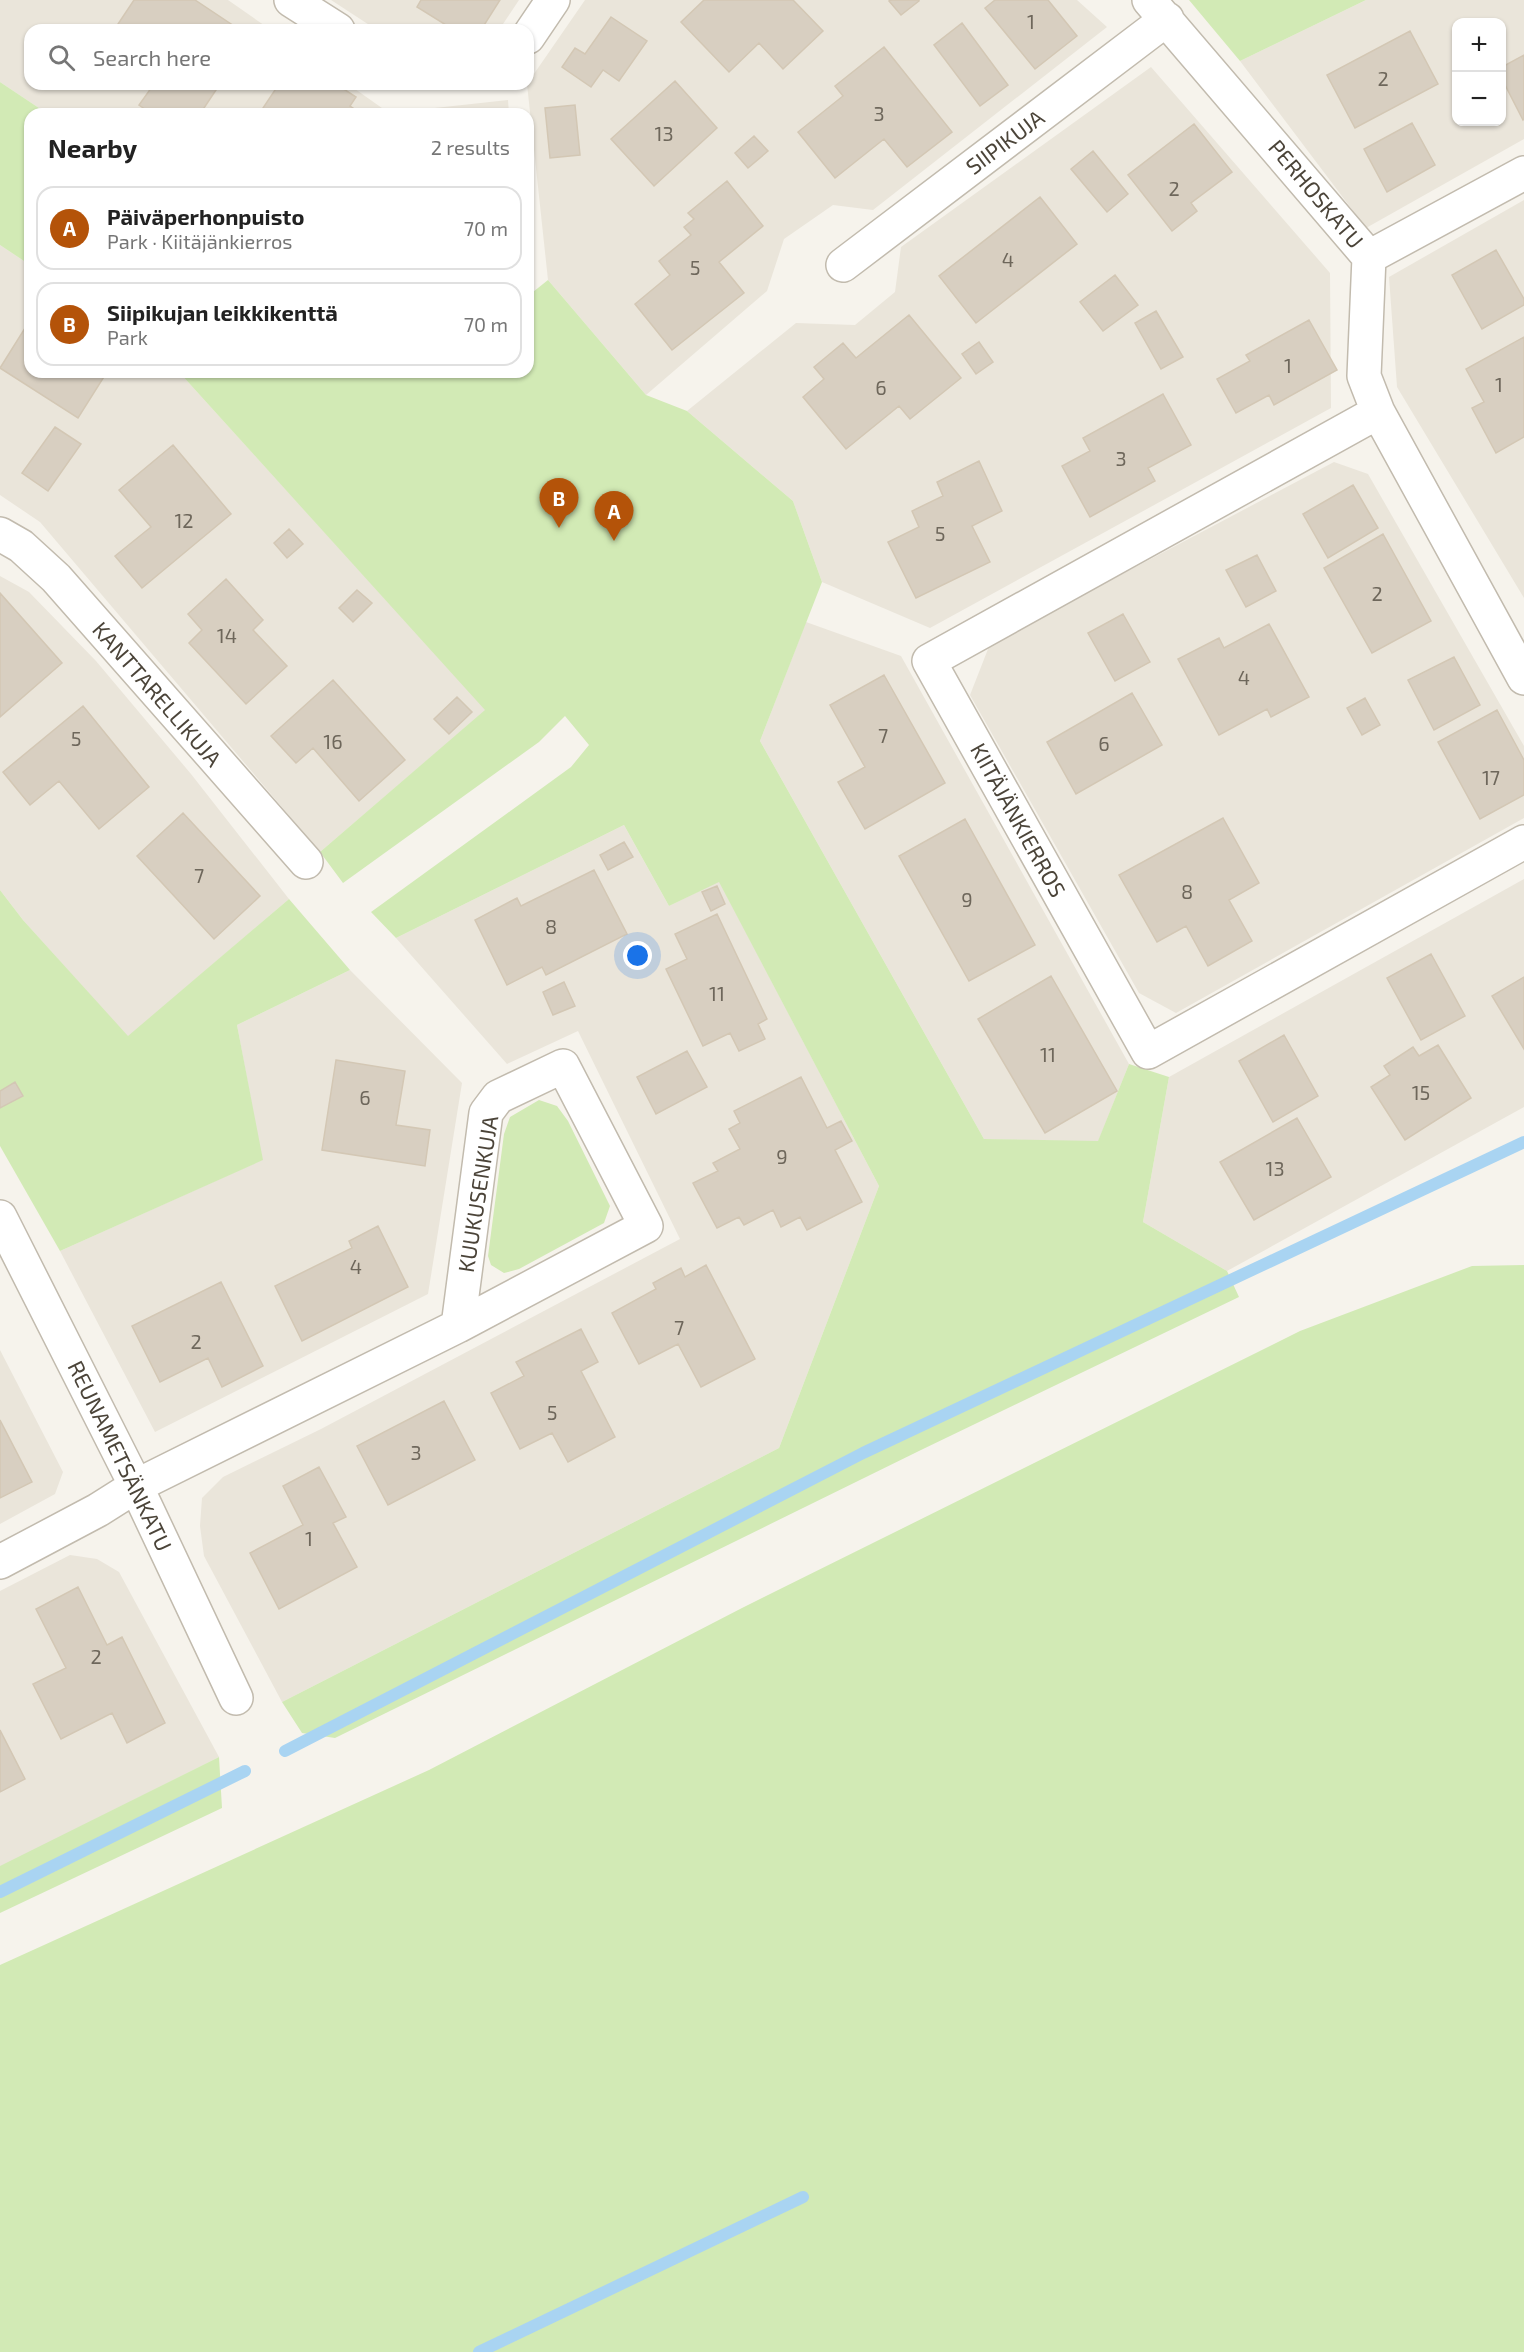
<!DOCTYPE html>
<html lang="en">
<head>
<meta charset="utf-8">
<style>
	:root { --surface:#fff; --page:#f6f6f6; --text:#222; --muted:#767676; --line:#e0e0e0; --accent:#b45309 }
	body { margin:0; font-family:"Exo 2",sans-serif; background:var(--page); color:var(--text) }
	.controls { position:absolute; right:18px; top:18px; display:grid; overflow:hidden; border-radius:12px; box-shadow:0 2px 4px #0004 }
	.controls button { width:54px; height:54px; display:grid; place-items:center; padding:0; border:0; border-bottom:2px solid var(--line); background:var(--surface); color:var(--text); font:30px sans-serif }
	.you { position:absolute; left:638px; top:956px; width:21px; height:21px; margin:-15px; border:4px solid #fff; border-radius:50%; background:#1a73e8; box-shadow:0 0 0 9px #1a73e833 }
	.badge { display:grid; place-items:center; width:39px; height:39px; border-radius:50%; background:var(--accent); color:#fff; font-size:20px; font-weight:700 }
	.pin { position:absolute; translate:-50% -50px; filter:drop-shadow(0 2px 3px #0008) }
	.pin::after { content:''; position:absolute; top:32px; width:21px; height:18px; background:inherit; clip-path:polygon(0 0,100% 0,50% 100%) }
	.list { margin:0; padding:0; list-style:none }
	h2 { display:flex; justify-content:space-between; align-items:center; height:78px; margin:0; padding:0 24px; font-size:26px }
	h2 small { font-size:20px; font-weight:400; color:var(--muted) }
	.list li { display:grid; grid-template-columns:39px 1fr auto; gap:18px; align-items:center; box-sizing:border-box; height:84px; margin:0 12px 12px; padding:0 12px; border:2px solid var(--line); border-radius:18px }
	.list b { display:block; font-size:22px; white-space:nowrap }
	.list p { margin:0; font-size:20px; white-space:nowrap; color:var(--muted) }
	.list em { font-size:20px; font-style:normal; color:var(--muted) }
	.icon { flex:none; width:33px; height:33px; fill:none; stroke:currentColor; stroke-width:2; stroke-linecap:round; stroke-linejoin:round }
	.map { position:relative; flex:none; width:1524px; height:2352px; overflow:hidden }
	.search { position:absolute; background:var(--surface); box-shadow:0 2px 4px #0004; left:24px; top:24px; width:510px; height:66px; display:flex; align-items:center; gap:15px; box-sizing:border-box; padding:0 21px; border-radius:18px; color:var(--muted); font-size:22px }
	.panel { position:absolute; background:var(--surface); box-shadow:0 2px 4px #0004; left:24px; top:108px; width:510px; height:270px; border-radius:18px }
	.map>svg:first-child { display:block }
	.residential { fill:#eae5da; fill-rule:evenodd }
	.green { fill:#d2eab5 }
	.lines { fill:none; stroke-linecap:round; stroke-linejoin:round }
	.stream { stroke:#a9d4f2; stroke-width:12 }
	.building { fill:#d8cfc1; stroke:#d3c7b4; stroke-width:1.5 }
	.street-casing { stroke:#c2bbae; stroke-width:36 }
	.street { stroke:#fff; stroke-width:33 }
	.labels { text-anchor:middle; stroke-width:6; stroke-linejoin:round; paint-order:stroke }
	.number-label { font-size:20px; fill:#6e675b }
	.street-label { font-size:22px; fill:#4b4439; stroke:#fff }
</style>
</head>
<body>
<div class="map">
<svg width="1524" height="2352" viewBox="0 0 1524 2352">
	<rect width="100%" height="100%" fill="#f6f3ec"/>
	<path class="residential" d="M 0,0 L 228,0 L 271,30 L 30,30 L 30,84 L 348,84 L 389,113 L 508,100 L 509,114 L 48,114 L 0,82 Z
		M 331,0 L 519,0 L 499,30 L 377,30 Z
		M 585,0 L 1077,0 L 1107,27 L 873,210 L 833,205 L 784,239 L 767,291 L 646,395 L 548,280 L 527,84 Z
		M 1366,0 L 1524,0 L 1524,139 L 1366,228 L 1240,61 ZM 1456,22 L 1502,22 L 1502,122 L 1456,122 Z
		M 1151,67 L 1330,273 L 1331,408 L 930,628 L 822,582 L 793,501 L 687,411 L 796,323 L 855,325 L 895,292 L 901,247 Z
		M 1524,200 L 1524,598 L 1397,387 L 1389,277 Z
		M 0,245 L 30,265 L 30,372 L 179,372 L 486,710 L 320,852 L 40,522 L 0,495 Z
		M 1334,462 L 1368,474 L 1524,746 L 1524,818 L 1176,1013 L 1139,993 L 970,695 L 990,644 Z
		M 0,576 L 29,592 L 96,661 L 191,774 L 289,899 L 128,1037 L 23,920 L 0,890 Z
		M 806,622 L 901,656 L 1129,1064 L 1098,1142 L 984,1139 L 760,741 Z
		M 624,825 L 669,906 L 719,881 L 879,1186 L 779,1448 L 282,1702 L 204,1556 L 200,1526 L 202,1498 L 223,1477 L 321,1429 L 680,1239 L 578,1031 L 507,1064 L 396,938 Z
		M 1524,879 L 1524,1107 L 1227,1271 L 1143,1222 L 1169,1077 Z
		M 350,970 L 462,1083 L 428,1294 L 155,1432 L 60,1251 L 262,1160 L 237,1025 Z
		M 0,1350 L 63,1472 L 55,1494 L 0,1524 Z
		M 70,1555 L 97,1559 L 119,1572 L 219,1757 L 0,1867 L 0,1591 Z"/>
	<path class="green" d="M 1189,0 L 1366,0 L 1240,61 Z
		M 0,82 L 48,114 L 30,114 L 30,265 L 0,245 Z
		M 548,280 L 646,395 L 687,411 L 793,501 L 822,582 L 760,741 L 984,1139 L 1098,1141 L 1129,1064 L 1169,1077 L 1143,1222 L 1227,1271 L 1239,1297 L 921,1450 L 335,1738 L 302,1733 L 282,1702 L 779,1448 L 879,1186 L 719,882 L 669,906 L 624,825 L 396,938 L 371,912 L 571,767 L 589,745 L 565,716 L 539,742 L 343,883 L 320,852 L 485,710 L 179,372 L 528,372 L 528,296 Z
		M 0,890 L 23,920 L 128,1036 L 289,899 L 350,970 L 237,1025 L 263,1160 L 60,1251 L 0,1146 Z
		M 539,1100 L 557,1106 L 568,1121 L 610,1206 L 604,1223 L 519,1269 L 504,1273 L 491,1265 L 488,1256 L 504,1134 L 510,1117 Z
		M 1524,1265 L 1524,2352 L 0,2352 L 0,1965 L 429,1770 L 742,1608 L 1300,1331 L 1472,1266 Z
		M 219,1757 L 222,1808 L 0,1913 L 0,1866 Z"/>
	<g class="lines">
		<path class="stream" d="M 285,1751 L 863,1453 L 1524,1142
			M 0,1892 L 245,1771
			M 479,2352 L 803,2197"/>
	</g>
	<path class="building" d="M 134,0 L 195,0 L 240,30 L 114,30 Z
		M 421,0 L 500,0 L 481,30 L 454,30 L 417,7 Z
		M 704,0 L 793,0 L 823,31 L 783,69 L 759,43 L 729,72 L 681,22 Z
		M 891,0 L 919,0 L 919,1 L 901,15 L 889,1 Z
		M 995,0 L 1048,0 L 1077,36 L 1035,69 L 985,8 Z
		M 611,17 L 647,41 L 619,81 L 603,70 L 591,87 L 562,67 L 575,48 L 585,54 Z
		M 962,23 L 1008,85 L 980,106 L 934,45 Z
		M 1410,31 L 1438,84 L 1355,128 L 1327,75 Z
		M 884,47 L 952,132 L 907,167 L 884,139 L 835,178 L 798,132 L 843,96 L 835,86 Z
		M 1524,55 L 1524,119 L 1523,120 L 1502,79 L 1502,67 Z
		M 675,81 L 717,128 L 654,186 L 611,139 Z
		M 154,84 L 220,84 L 200,114 L 152,114 L 139,105 Z
		M 279,84 L 320,84 L 325,88 L 328,84 L 336,84 L 356,97 L 350,106 L 362,114 L 259,114 Z
		M 575,105 L 580,155 L 550,158 L 545,108 Z
		M 1412,123 L 1435,165 L 1387,192 L 1364,149 Z
		M 1194,124 L 1232,172 L 1191,203 L 1197,211 L 1172,231 L 1128,175 Z
		M 754,136 L 768,151 L 748,168 L 735,153 Z
		M 1093,151 L 1128,194 L 1107,212 L 1071,169 Z
		M 727,181 L 763,226 L 719,262 L 744,293 L 672,350 L 635,304 L 670,275 L 659,261 L 691,235 L 684,227 L 694,219 L 688,213 Z
		M 1040,197 L 1077,244 L 976,323 L 939,276 Z
		M 1496,250 L 1524,299 L 1524,305 L 1482,329 L 1452,275 Z
		M 1115,275 L 1138,305 L 1103,331 L 1080,302 Z
		M 1156,311 L 1183,357 L 1161,369 L 1135,323 Z
		M 909,315 L 961,378 L 910,419 L 899,406 L 846,449 L 803,397 L 824,379 L 814,367 L 843,343 L 856,358 Z
		M 30,320 L 30,372 L 107,372 L 78,418 L 0,368 Z
		M 1309,320 L 1337,370 L 1274,405 L 1269,395 L 1236,413 L 1217,379 L 1250,361 L 1246,355 Z
		M 1524,337 L 1524,437 L 1496,453 L 1472,408 L 1484,402 L 1466,369 Z
		M 979,342 L 993,362 L 976,374 L 962,354 Z
		M 1163,394 L 1191,445 L 1148,468 L 1155,481 L 1090,517 L 1062,466 L 1090,451 L 1083,438 Z
		M 55,427 L 81,444 L 48,491 L 22,473 Z
		M 173,445 L 231,514 L 142,588 L 115,556 L 151,527 L 119,490 Z
		M 979,461 L 1002,511 L 972,526 L 990,562 L 916,598 L 888,542 L 919,527 L 912,511 L 943,496 L 937,482 Z
		M 1353,485 L 1378,528 L 1328,558 L 1303,514 Z
		M 289,529 L 303,544 L 287,558 L 274,543 Z
		M 1383,534 L 1431,621 L 1372,653 L 1324,568 Z
		M 1257,555 L 1276,591 L 1246,607 L 1226,570 Z
		M 226,579 L 263,620 L 253,630 L 287,666 L 246,704 L 189,643 L 202,630 L 188,614 Z
		M 357,590 L 372,603 L 353,622 L 339,608 Z
		M 0,593 L 62,663 L 0,717 Z
		M 1123,614 L 1150,662 L 1115,681 L 1088,633 Z
		M 1269,624 L 1309,697 L 1271,717 L 1267,709 L 1219,735 L 1178,659 L 1219,638 L 1224,648 Z
		M 1454,657 L 1480,705 L 1434,730 L 1408,680 Z
		M 884,675 L 945,783 L 865,829 L 838,782 L 865,767 L 830,705 Z
		M 333,680 L 405,760 L 359,801 L 313,748 L 296,763 L 271,736 Z
		M 1132,693 L 1162,745 L 1076,794 L 1047,742 Z
		M 457,697 L 472,712 L 449,734 L 434,719 Z
		M 1365,698 L 1380,725 L 1362,735 L 1347,708 Z
		M 83,706 L 149,787 L 99,829 L 59,781 L 30,805 L 3,772 Z
		M 1497,710 L 1524,760 L 1524,795 L 1480,819 L 1438,742 Z
		M 183,813 L 260,896 L 214,939 L 137,856 Z
		M 1223,818 L 1259,883 L 1229,900 L 1252,941 L 1208,966 L 1186,926 L 1157,942 L 1119,875 Z
		M 965,819 L 1035,945 L 969,981 L 899,856 Z
		M 624,842 L 633,857 L 608,870 L 600,855 Z
		M 594,870 L 627,934 L 546,975 L 542,967 L 507,985 L 475,920 L 517,898 L 521,906 Z
		M 717,886 L 725,904 L 711,911 L 702,892 Z
		M 717,914 L 767,1019 L 758,1024 L 765,1039 L 739,1051 L 730,1033 L 703,1046 L 666,969 L 687,959 L 675,934 Z
		M 1431,954 L 1465,1016 L 1421,1040 L 1387,978 Z
		M 1051,976 L 1117,1091 L 1045,1133 L 978,1019 Z
		M 1524,977 L 1524,1049 L 1492,996 Z
		M 564,982 L 575,1006 L 553,1015 L 543,992 Z
		M 1284,1035 L 1318,1096 L 1273,1122 L 1239,1061 Z
		M 1438,1045 L 1471,1098 L 1405,1140 L 1371,1087 L 1390,1075 L 1384,1066 L 1413,1047 L 1419,1056 Z
		M 687,1051 L 707,1087 L 656,1114 L 637,1077 Z
		M 336,1060 L 405,1071 L 396,1125 L 430,1130 L 425,1166 L 322,1150 Z
		M 801,1077 L 827,1128 L 841,1121 L 852,1141 L 835,1150 L 862,1202 L 807,1230 L 800,1217 L 781,1227 L 773,1210 L 744,1225 L 739,1217 L 717,1228 L 693,1183 L 718,1171 L 713,1163 L 740,1149 L 729,1129 L 740,1123 L 734,1111 Z
		M 15,1082 L 23,1096 L 0,1108 L 0,1091 Z
		M 1297,1118 L 1331,1177 L 1254,1220 L 1220,1162 Z
		M 378,1226 L 408,1287 L 302,1341 L 275,1286 L 352,1248 L 349,1241 Z
		M 706,1265 L 755,1359 L 701,1387 L 678,1344 L 639,1364 L 612,1313 L 656,1289 L 653,1283 L 681,1268 L 685,1277 Z
		M 221,1282 L 263,1366 L 222,1387 L 208,1358 L 160,1382 L 132,1326 Z
		M 581,1329 L 598,1362 L 581,1371 L 615,1437 L 568,1462 L 552,1433 L 520,1449 L 491,1393 L 524,1376 L 516,1362 Z
		M 444,1401 L 475,1460 L 388,1505 L 357,1446 Z
		M 0,1420 L 32,1482 L 0,1498 Z
		M 319,1467 L 346,1517 L 333,1523 L 357,1567 L 279,1609 L 250,1553 L 303,1525 L 283,1486 Z
		M 78,1587 L 107,1645 L 122,1637 L 165,1723 L 127,1743 L 112,1713 L 61,1739 L 33,1684 L 66,1668 L 36,1609 Z
		M 0,1730 L 25,1779 L 0,1792 Z"/>
	<g class="lines">
		<defs>
			<path id="street" d="M 291,0 L 338,30
				M 1149,0 L 1369,257 L 1364,376 L 1378,412 L 1524,678
				M 528,37 L 553,0
				M 1369,257 L 1524,173
				M 843,265 L 1167,19
				M 1378,412 L 929,661 L 1148,1052 L 1524,842
				M 0,534 L 21,546 L 56,578 L 306,862
				M 0,1217 L 136,1486 L 236,1698
				M 0,1562 L 98,1510 L 136,1486 L 458,1326 L 646,1226 L 563,1066 L 498,1097 L 486,1113 L 458,1326"/>
		</defs>
		<use href="#street" class="street-casing"/>
		<use href="#street" class="street"/>
	</g>
	<g class="labels">
		<g class="number-label">
			<text x="1031" y="29">1</text>
			<text x="1383" y="86">2</text>
			<text x="879" y="121">3</text>
			<text x="664" y="141">13</text>
			<text x="1174" y="196">2</text>
			<text x="1008" y="267">4</text>
			<text x="695" y="275">5</text>
			<text x="1288" y="373">1</text>
			<text x="1499" y="392">1</text>
			<text x="881" y="395">6</text>
			<text x="1121" y="466">3</text>
			<text x="184" y="528">12</text>
			<text x="940" y="541">5</text>
			<text x="1377" y="601">2</text>
			<text x="227" y="643">14</text>
			<text x="1244" y="685">4</text>
			<text x="883" y="743">7</text>
			<text x="76" y="746">5</text>
			<text x="333" y="749">16</text>
			<text x="1104" y="751">6</text>
			<text x="1491" y="785">17</text>
			<text x="199" y="883">7</text>
			<text x="1187" y="899">8</text>
			<text x="967" y="907">9</text>
			<text x="551" y="934">8</text>
			<text x="717" y="1001">11</text>
			<text x="1048" y="1062">11</text>
			<text x="1421" y="1100">15</text>
			<text x="365" y="1105">6</text>
			<text x="782" y="1164">9</text>
			<text x="1275" y="1176">13</text>
			<text x="356" y="1274">4</text>
			<text x="679" y="1335">7</text>
			<text x="196" y="1349">2</text>
			<text x="552" y="1420">5</text>
			<text x="416" y="1460">3</text>
			<text x="309" y="1546">1</text>
			<text x="96" y="1664">2</text>
		</g>
		<g class="street-label">
			<text transform="translate(1005 142) rotate(-37)" y="8">SIIPIKUJA</text>
			<text transform="translate(1316 194) rotate(50)" y="8">PERHOSKATU</text>
			<text transform="translate(157 694) rotate(49)" y="8">KANTTARELLIKUJA</text>
			<text transform="translate(1018 820) rotate(61)" y="8">KIITÄJÄNKIERROS</text>
			<text transform="translate(478 1194) rotate(-81)" y="8">KUUKUSENKUJA</text>
			<text transform="translate(120 1456) rotate(64)" y="8">REUNAMETSÄNKATU</text>
		</g>
	</g>
</svg>
<div class="controls">
<button>+</button>
<button>−</button>
</div>
<div class="you"></div>
<div class="pin badge" style="left:614px;top:541px">A</div>
<div class="pin badge" style="left:559px;top:528px">B</div>
<div class="search"><svg class="icon" aria-label="search" viewBox="0 0 24 24"><circle cx="10" cy="10" r="6"/><path d="M15 15l6 6"/></svg>Search here</div>
<section class="panel">
<h2>Nearby<small>2 results</small></h2>
<ul class="list">
<li><span class="badge">A</span><div><b>Päiväperhonpuisto</b><p>Park · Kiitäjänkierros</p></div><em>70 m</em></li>
<li><span class="badge">B</span><div><b>Siipikujan leikkikenttä</b><p>Park</p></div><em>70 m</em></li>
</ul>
</section>
</div>
</body>
</html>
